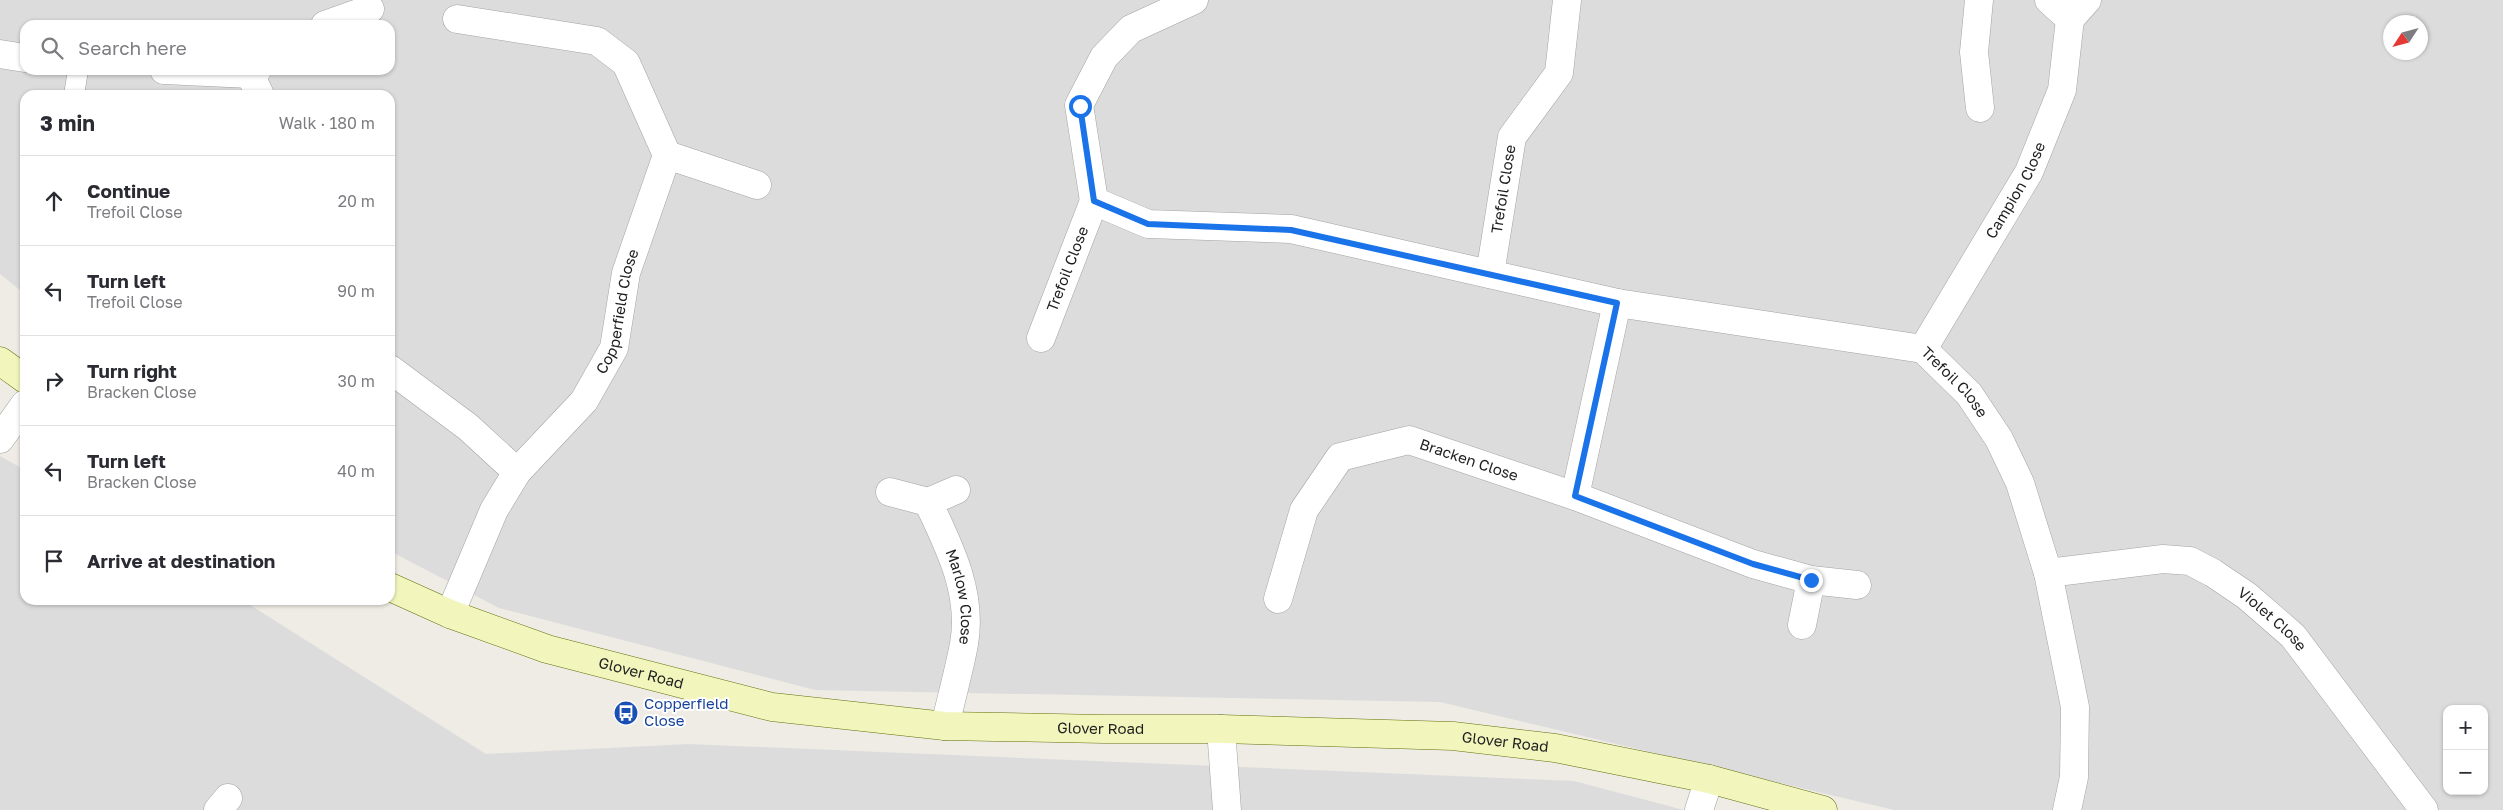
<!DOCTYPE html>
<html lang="en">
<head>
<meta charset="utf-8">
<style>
	:root { --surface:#fff; --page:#f2f2f3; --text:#2b2b33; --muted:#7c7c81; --line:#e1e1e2 }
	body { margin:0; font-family:"Golos Text",sans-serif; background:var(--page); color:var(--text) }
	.controls { position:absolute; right:15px; bottom:15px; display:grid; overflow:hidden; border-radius:10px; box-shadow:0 1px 4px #0004 }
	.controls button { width:45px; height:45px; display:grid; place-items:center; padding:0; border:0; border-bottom:1px solid var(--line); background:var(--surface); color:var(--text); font:25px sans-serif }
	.compass { position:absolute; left:2383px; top:15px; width:45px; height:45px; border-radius:50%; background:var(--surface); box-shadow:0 1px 4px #0004; rotate:234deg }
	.stop { position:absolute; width:15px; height:15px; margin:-11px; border:4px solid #1a73e8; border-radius:50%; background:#fff }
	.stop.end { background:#1a73e8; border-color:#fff; box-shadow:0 1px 5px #0008 }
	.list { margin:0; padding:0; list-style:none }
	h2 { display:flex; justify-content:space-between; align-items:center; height:65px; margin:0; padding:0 20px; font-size:21px }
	h2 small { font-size:16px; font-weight:400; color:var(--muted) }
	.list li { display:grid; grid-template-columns:32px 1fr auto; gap:15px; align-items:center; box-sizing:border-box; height:90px; padding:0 20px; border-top:1px solid var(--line) }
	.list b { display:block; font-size:19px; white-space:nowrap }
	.list p { margin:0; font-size:16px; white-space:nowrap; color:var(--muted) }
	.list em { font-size:16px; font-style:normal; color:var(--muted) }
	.icon { flex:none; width:28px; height:28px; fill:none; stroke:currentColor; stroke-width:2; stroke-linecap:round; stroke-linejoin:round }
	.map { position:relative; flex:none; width:2503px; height:810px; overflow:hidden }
	.search { position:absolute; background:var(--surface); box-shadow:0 1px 4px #0004; left:20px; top:20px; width:375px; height:55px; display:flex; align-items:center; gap:12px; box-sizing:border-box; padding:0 18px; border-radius:15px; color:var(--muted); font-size:19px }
	.panel { position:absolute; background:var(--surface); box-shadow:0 1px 4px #0004; left:20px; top:90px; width:375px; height:515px; border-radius:15px }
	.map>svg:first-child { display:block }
	.residential { fill:#dddcdc; fill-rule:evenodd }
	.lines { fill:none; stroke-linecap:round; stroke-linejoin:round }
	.lane-casing { stroke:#a3a3a3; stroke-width:21 }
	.street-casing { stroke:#a3a3a3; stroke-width:29 }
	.secondary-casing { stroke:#64700c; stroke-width:29 }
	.lane { stroke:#fff; stroke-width:20 }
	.street { stroke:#fff; stroke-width:28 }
	.secondary { stroke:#f2f6bd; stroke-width:28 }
	.route { stroke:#1a73e8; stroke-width:6 }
	.labels { text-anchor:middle; stroke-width:4; stroke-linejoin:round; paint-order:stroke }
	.street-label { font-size:15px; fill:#1f1f1f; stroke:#fff }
	.transit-label { font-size:15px; fill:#164399; stroke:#fff; text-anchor:start }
</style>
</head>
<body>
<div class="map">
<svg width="2503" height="810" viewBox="0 0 2503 810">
	<rect width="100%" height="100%" fill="#efece6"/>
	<path class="residential" d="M 0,0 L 2503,0 L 2503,810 L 1894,810 L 1440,702 L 815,690 L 499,608 L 390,551 L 390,95 L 25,95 L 25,294 L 0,274 ZM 2390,22 L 2420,22 L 2420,52 L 2390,52 ZM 25,25 L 390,25 L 390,70 L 25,70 ZM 2447,709 L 2484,709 L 2484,791 L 2447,791 Z
		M 0,456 L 25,470 L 25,600 L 242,600 L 486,754 L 689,744 L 1574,781 L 1684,810 L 0,810 Z"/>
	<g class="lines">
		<defs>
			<path id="lane" d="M 74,95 L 78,70"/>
			<g id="street">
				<path id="s1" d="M 1194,0 L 1131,29 L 1104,57 L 1079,105 L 1094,201 L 1148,224 L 1291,229 L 1617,303 L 1923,349 L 1969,394 L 1999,439 L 2020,483 L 2048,573 L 2075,707 L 2074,777 L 2067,810"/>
				<path d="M 1979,0 L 1974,52 L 1980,108"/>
				<path d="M 2070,19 L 2087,0"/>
				<path d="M 325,25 L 370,9"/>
				<path d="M 0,54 L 25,58"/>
				<path d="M 164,70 L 250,74 L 257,70"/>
				<path d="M 250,74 L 260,95"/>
				<path d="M 667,155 L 757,185"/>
				<path id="s2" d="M 1490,274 L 1512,137 L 1559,73 L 1567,0"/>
				<path id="s3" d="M 1041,338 L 1094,201"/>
				<path id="s4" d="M 1923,349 L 2029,172 L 2062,90 L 2070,19 L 2049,0"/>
				<path d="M 390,369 L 468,427 L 517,472"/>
				<path d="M 0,439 L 25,404"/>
				<path d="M 890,492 L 928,502 L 956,490"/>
				<path d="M 1575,496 L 1617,303"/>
				<path id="s5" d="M 928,502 C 949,546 973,593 964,644 C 959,671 951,699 945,726"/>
				<path id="s6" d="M 2048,573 L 2163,559 L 2190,561 L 2213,573 L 2247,596 L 2293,636 L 2424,810"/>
				<path id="s7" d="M 1278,599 L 1304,510 L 1340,457 L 1409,440 L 1575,496 L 1753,564 L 1811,580 L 1857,585"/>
				<path id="s8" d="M 450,614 L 494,510 L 517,472 L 584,401 L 614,348 L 626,273 L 667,155 L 626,63 L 597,41 L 457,19"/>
				<path d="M 1802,625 L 1811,580"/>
				<path d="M 1221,729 L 1227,810"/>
				<path d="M 218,810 L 228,798"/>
				<path d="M 1699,810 L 1709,779"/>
			</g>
			<g id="secondary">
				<path d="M 0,361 L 25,379"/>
				<path id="s9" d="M 390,587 L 450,614 L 547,649 L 772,707 L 945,726 L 1104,729 L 1221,729 L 1453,736 L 1555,748 L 1709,779 L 1823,810"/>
			</g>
		</defs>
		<use href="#lane" class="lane-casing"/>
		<use href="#street" class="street-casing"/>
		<use href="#secondary" class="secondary-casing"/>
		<use href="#lane" class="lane"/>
		<use href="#street" class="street"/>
		<use href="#secondary" class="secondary"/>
	</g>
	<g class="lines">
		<path class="route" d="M 1080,106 L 1094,201 L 1148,224 L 1291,230 L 1617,303 L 1575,496 L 1753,564 L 1811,580"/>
	</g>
	<defs>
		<symbol id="bus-disc" viewBox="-11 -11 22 22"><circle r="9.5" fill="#1a4fb4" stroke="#fff"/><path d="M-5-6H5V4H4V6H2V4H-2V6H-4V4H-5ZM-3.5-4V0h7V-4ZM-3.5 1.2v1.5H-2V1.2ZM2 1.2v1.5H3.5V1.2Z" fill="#fff"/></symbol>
	</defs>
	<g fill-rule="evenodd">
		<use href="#bus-disc" x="612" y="699" width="28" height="28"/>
	</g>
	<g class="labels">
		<g class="street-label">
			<text dy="5" stroke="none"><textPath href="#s2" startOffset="86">Trefoil Close</textPath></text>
			<text dy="5" stroke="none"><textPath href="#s4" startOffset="184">Campion Close</textPath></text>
			<text dy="5" stroke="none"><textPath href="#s3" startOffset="74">Trefoil Close</textPath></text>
			<text dy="5" stroke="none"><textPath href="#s8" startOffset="352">Copperfield Close</textPath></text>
			<text dy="5" stroke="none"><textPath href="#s1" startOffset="1151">Trefoil Close</textPath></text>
			<text dy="5" stroke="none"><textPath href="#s7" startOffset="291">Bracken Close</textPath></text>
			<text dy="5" stroke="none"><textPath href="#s5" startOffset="101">Marlow Close</textPath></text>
			<text dy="5" stroke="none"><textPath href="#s6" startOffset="244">Violet Close</textPath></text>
			<text dy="5" stroke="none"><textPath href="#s9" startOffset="266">Glover Road</textPath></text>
			<text dy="5" stroke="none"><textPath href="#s9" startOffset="731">Glover Road</textPath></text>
			<text dy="5" stroke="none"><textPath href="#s9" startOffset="1136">Glover Road</textPath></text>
		</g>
		<g class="transit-label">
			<text x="644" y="709">Copperfield<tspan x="644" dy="17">Close</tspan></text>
		</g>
	</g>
</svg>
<div class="controls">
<button>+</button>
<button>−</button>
</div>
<svg class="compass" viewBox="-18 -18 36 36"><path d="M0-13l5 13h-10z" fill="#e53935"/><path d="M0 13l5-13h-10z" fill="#7c7c81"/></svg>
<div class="stop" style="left:1080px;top:106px"></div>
<div class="stop end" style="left:1811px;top:580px"></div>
<div class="search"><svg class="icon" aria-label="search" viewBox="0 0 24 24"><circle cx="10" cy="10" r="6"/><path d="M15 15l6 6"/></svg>Search here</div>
<section class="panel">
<h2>3 min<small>Walk · 180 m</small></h2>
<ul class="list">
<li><svg class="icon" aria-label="ahead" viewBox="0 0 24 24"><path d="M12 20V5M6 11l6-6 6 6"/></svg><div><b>Continue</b><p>Trefoil Close</p></div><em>20 m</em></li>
<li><svg class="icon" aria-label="left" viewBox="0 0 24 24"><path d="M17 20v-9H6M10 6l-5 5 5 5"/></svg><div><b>Turn left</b><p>Trefoil Close</p></div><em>90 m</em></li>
<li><svg class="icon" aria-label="right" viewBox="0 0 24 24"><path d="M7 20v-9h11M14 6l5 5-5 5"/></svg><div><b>Turn right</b><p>Bracken Close</p></div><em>30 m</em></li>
<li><svg class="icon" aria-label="left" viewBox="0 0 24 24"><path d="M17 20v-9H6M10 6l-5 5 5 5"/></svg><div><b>Turn left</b><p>Bracken Close</p></div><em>40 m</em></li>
<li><svg class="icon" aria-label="arrive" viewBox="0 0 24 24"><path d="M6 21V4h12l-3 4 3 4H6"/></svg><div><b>Arrive at destination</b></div></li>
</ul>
</section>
</div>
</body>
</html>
